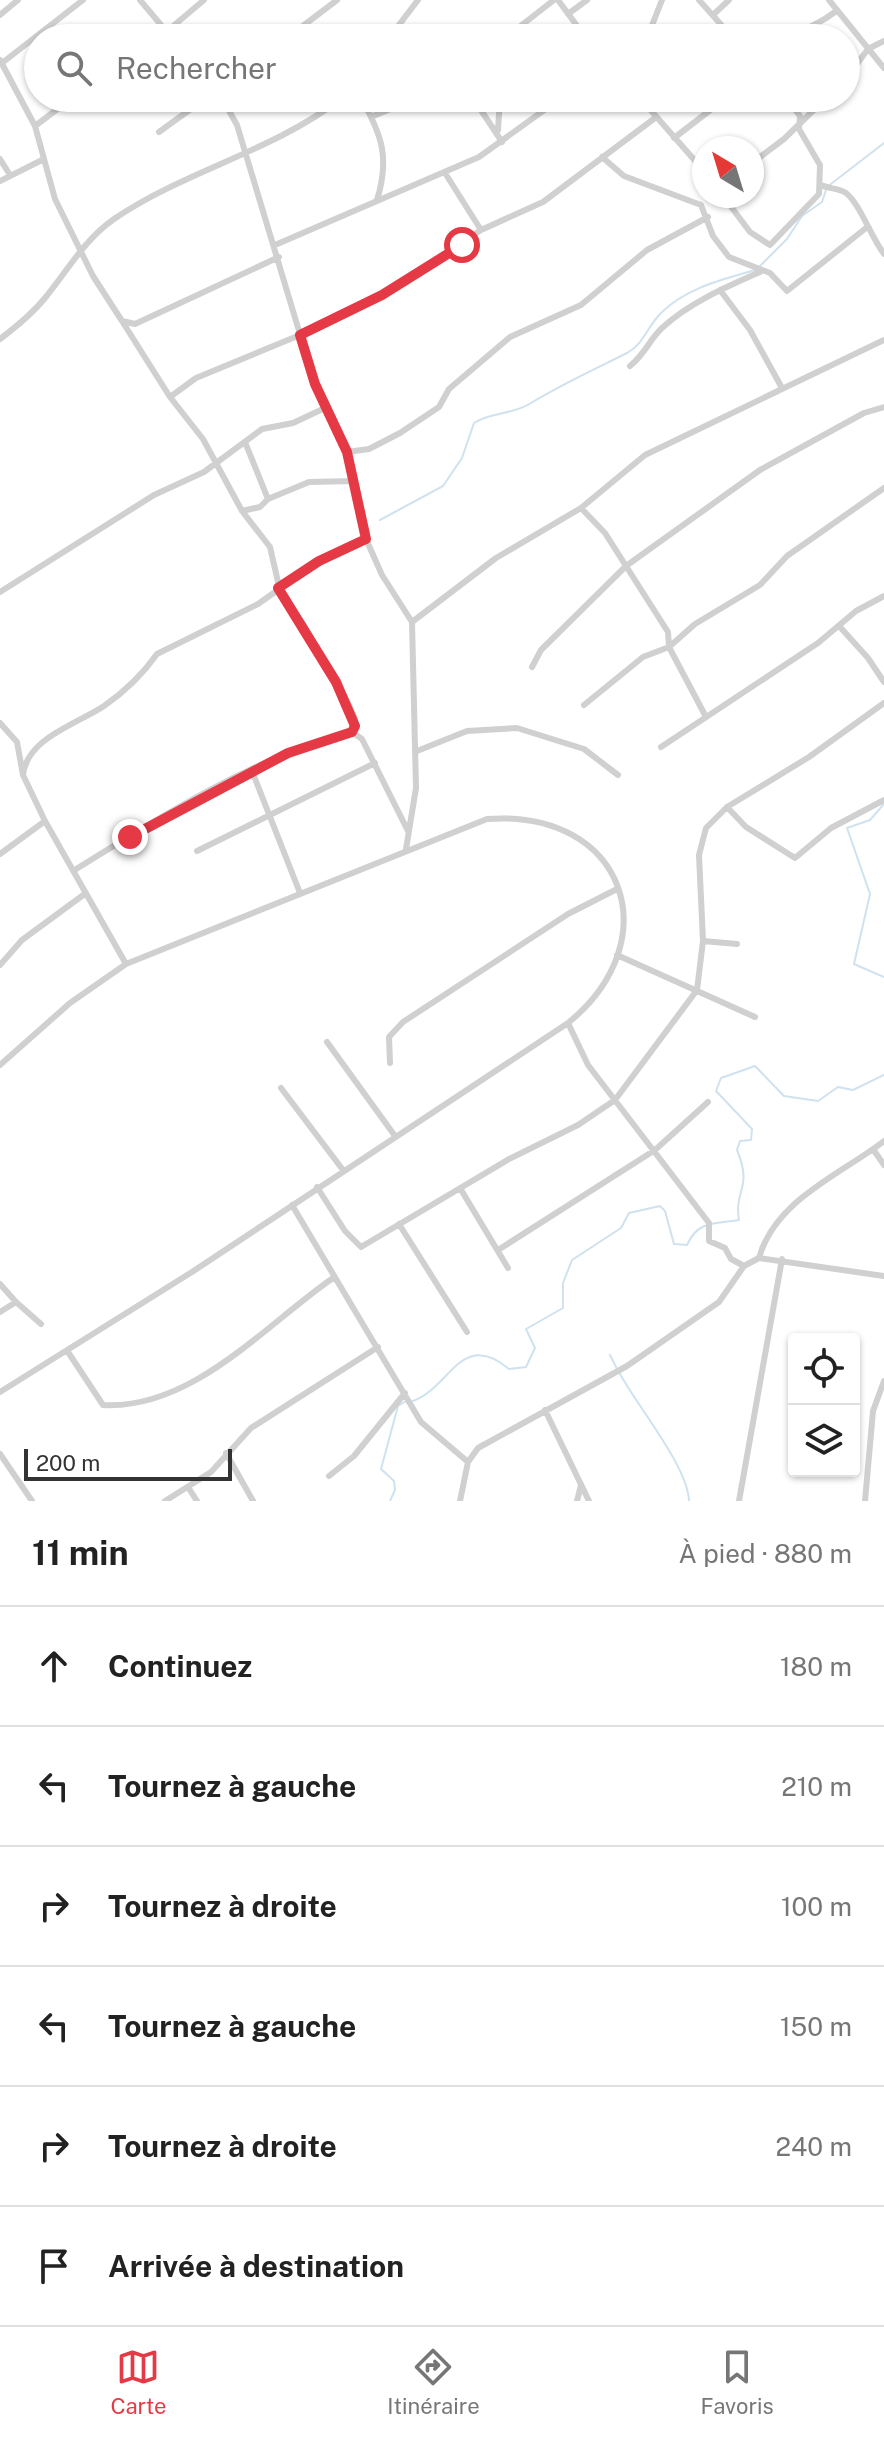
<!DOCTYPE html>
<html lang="fr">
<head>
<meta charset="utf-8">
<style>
	:root { --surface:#fff; --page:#f6f6f6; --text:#222; --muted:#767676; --line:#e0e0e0; --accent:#e63946 }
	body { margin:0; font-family:"Public Sans",sans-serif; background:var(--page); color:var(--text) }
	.controls { position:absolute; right:24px; bottom:24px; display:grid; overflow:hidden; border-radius:8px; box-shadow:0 2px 6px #0004 }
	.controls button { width:72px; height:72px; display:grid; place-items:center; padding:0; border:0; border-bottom:2px solid var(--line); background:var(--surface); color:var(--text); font:40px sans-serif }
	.compass { position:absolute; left:692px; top:136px; width:72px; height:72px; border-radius:50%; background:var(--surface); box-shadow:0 2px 6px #0004; rotate:322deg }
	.scale { position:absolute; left:24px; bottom:20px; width:208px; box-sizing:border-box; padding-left:8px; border:4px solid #333; border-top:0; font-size:22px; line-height:28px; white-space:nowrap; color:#333; -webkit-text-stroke:6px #fff; paint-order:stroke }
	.stop { position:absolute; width:24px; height:24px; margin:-18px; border:6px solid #e63946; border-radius:50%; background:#fff }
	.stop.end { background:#e63946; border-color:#fff; box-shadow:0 2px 8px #0008 }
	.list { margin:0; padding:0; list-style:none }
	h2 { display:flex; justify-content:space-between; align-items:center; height:104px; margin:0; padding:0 32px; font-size:34px }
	h2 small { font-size:26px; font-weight:400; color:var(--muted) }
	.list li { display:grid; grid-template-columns:52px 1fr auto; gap:24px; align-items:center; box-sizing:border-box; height:120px; padding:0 32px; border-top:2px solid var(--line) }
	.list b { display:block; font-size:30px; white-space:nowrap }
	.list em { font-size:26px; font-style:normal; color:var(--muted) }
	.icon { flex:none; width:44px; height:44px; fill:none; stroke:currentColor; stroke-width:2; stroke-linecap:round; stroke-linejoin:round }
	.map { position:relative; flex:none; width:884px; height:1501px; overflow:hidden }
	.search { position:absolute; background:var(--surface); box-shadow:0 2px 6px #0004; left:24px; right:24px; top:24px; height:88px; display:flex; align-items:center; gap:20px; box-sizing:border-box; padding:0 28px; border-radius:44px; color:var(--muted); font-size:30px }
	.sheet { height:824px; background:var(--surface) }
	nav { display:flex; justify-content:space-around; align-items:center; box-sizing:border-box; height:112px; border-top:2px solid var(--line); background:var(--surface); font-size:22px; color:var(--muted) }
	nav a { display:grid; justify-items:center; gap:4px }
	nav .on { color:var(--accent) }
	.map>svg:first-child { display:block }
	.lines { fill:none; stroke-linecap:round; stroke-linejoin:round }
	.stream { stroke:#cfe2ee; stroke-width:2 }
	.minor { stroke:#d0d0d0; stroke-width:6 }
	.route { stroke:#e63946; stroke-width:10 }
</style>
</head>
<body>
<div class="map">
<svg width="884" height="1501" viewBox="0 0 884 1501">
	<rect width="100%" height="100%" fill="#fff"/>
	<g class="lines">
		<path class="stream" d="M 760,266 L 787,239 L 802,216 L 822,202 L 827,187 L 884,143
			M 380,520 L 443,486 L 462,458 L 474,423 C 490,412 513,415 531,403 C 562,384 593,370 627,353 C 645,343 647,326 662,312 C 688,287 722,280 755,270
			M 884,804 L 870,820 L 847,828 L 870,894 L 854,964 L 884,977
			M 610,1355 L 617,1369
			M 620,1374 C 638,1407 688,1467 689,1501
			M 413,1401 C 451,1387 461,1329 509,1369 L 526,1367 L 535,1348 L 526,1329 L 563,1308 L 563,1283 L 572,1260 L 621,1228 L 629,1213 L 660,1206 L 665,1211 L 674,1244 L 687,1245 C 698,1220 715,1224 739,1220 C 734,1188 753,1189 737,1150 L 740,1141 L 751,1140 L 752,1129 L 716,1091 L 721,1078 L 755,1066 L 784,1096 L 818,1101 L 838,1087 L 853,1090 L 884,1075
			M 390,1501 L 395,1490 L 394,1481 L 381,1469 L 398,1406 L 406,1401"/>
		<path class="minor" d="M 140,0 L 172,38
			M 558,0 L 586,38
			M 699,0 L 733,38
			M 829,0 L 884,68
			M 568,14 L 587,0
			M 714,14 L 729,0
			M 0,15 L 18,0
			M 159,38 L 204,0
			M 287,38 L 337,0
			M 389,38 L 418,0
			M 505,38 L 554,0
			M 647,38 L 662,0
			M 792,38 C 807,26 823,23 837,10
			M 0,60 L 35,126 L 55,199 L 93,276 L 122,321 L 135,324 L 279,257
			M 2,63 L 83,0
			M 846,79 L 868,49 L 884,41
			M 222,98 L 237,125 L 315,384 L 347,452 L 366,539 L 382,575 L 412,622 L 416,788 L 406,849
			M 361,98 C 382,135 390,158 377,200
			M 473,98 L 502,142
			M 640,98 L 704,171
			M 371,117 L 417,98
			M 35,126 L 72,98
			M 498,130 L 500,98
			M 159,132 L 206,98
			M 674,138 L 726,98
			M 602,157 L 624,176 L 701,205 L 713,236 L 729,257 L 770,273 L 787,291 L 866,228
			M 0,159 L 10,175
			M 752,163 L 784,139 L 826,98
			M 445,173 L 481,230
			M 0,181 L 44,159
			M 821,185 C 829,189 839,188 846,193 C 860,204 871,237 884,254
			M 723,196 L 750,232 L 770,245 L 819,194 L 820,165 L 799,129 L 800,116 L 786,98
			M 275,245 L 479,157 L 561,98
			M 720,290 L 750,330 L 782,388
			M 122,321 L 170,397 L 203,439 L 242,511 L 270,547 L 281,595 L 303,624 L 349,705 L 355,719 L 352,732
			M 0,339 C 16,327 32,314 45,298 C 68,270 84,240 114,219 C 186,170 272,152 342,98
			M 630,366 C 646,353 649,340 662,328 C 689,303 726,287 760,272
			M 170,397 L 196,378 L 300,335 L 382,295 L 481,230 L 543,202 L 655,118
			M 347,452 L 369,449 L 400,433 L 439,407 L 449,389 L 510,337 L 581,305 L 647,250 L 708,217
			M 268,499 L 309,482 L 354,481
			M 581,508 L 605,533 L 668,632 L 669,647 L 643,657 L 584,705
			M 242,511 L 260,507 L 268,499 L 245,442
			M 0,592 L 154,495 L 204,472 L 262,429 L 293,423 L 325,408
			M 412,622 L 496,558 L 581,508 L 645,455 L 884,340
			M 840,627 L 868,658 L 884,682
			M 532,667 L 541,650 L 626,566 L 760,470 L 864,413 L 884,407
			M 706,717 L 669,647 L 695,624 L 760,585 L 787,556 L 884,488
			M 0,723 L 17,742 L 23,775 L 45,821 L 126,964
			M 661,747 L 818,643 L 856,611 L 884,596
			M 417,751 L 467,731 L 517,728 L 584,749 L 618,775
			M 252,771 L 300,893
			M 23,775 C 27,738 77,724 104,706 C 124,692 143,674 157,654 L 258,604 L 319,561 L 366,539
			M 727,807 L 746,827 L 795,858 L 831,828 L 884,800
			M 197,851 L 375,763
			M 0,854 L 45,821
			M 73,871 C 153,821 261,753 352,732 L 362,739 L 408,831
			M 703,941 L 737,944
			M 617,955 L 755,1017
			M 0,965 L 22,940 L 86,893
			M 568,1023 L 588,1065 L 709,1223 L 709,1241 L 725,1248 L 731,1259 L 744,1266
			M 327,1042 L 395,1136
			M 390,1063 L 389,1037 L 403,1022 L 568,914 L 617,889
			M 0,1065 L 70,1003 L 126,964 L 487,819 C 625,809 670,940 568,1023 L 192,1272 L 0,1392
			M 281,1088 L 343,1170
			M 873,1149 L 884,1165
			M 317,1187 L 345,1231 L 361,1247 L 509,1159 L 578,1125 L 615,1100 L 697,990 L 703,941 L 699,855 L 706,828 L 727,807 L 809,757 L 884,703
			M 460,1188 L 508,1268
			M 292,1205 L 421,1422 L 468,1462
			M 399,1224 L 467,1332
			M 498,1250 L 655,1150 L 708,1102
			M 759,1258 C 775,1200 840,1175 884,1141
			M 0,1284 L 16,1302
			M 0,1312 L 16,1302 L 41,1324
			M 68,1352 L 103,1405 C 192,1410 265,1325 333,1278
			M 545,1410 L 589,1501
			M 226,1453 L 253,1501
			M 0,1454 L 32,1501
			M 329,1476 L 354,1456 L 405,1393
			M 188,1487 L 197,1501
			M 165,1501 L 211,1472 L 251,1428 L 378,1347
			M 460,1501 L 468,1462 L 478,1448 L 627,1366 L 719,1302 L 744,1266 L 759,1258 L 884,1276
			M 577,1501 L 581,1485
			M 739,1501 L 782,1259
			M 865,1501 L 873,1411 L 884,1381"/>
	</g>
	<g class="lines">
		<path class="route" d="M 130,837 L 288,753 L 352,732 L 355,726 L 336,682 L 278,588 L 319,561 L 366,539 L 347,452 L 315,384 L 300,335 L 382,295 L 462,245"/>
	</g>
</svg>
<div class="controls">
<button><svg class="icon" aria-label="locate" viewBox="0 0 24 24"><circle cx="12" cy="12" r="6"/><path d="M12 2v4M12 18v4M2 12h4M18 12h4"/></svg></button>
<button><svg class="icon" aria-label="layers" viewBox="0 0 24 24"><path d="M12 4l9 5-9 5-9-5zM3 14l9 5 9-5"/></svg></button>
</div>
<svg class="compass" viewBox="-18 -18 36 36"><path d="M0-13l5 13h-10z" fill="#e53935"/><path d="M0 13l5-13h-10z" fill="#767676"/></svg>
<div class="scale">200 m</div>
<div class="stop" style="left:462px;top:245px"></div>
<div class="stop end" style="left:130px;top:837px"></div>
<div class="search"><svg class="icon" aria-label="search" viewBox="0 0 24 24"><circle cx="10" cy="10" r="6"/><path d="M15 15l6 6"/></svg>Rechercher</div>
</div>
<section class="sheet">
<h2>11 min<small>À pied · 880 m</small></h2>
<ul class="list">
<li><svg class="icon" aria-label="ahead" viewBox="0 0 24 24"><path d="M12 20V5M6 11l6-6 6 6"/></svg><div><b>Continuez</b></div><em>180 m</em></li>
<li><svg class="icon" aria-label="left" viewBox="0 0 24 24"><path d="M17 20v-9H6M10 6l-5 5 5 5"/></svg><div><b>Tournez à gauche</b></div><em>210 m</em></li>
<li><svg class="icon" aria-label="right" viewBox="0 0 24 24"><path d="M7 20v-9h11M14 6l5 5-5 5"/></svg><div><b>Tournez à droite</b></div><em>100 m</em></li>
<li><svg class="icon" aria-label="left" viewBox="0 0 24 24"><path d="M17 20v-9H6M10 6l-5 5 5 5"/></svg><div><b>Tournez à gauche</b></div><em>150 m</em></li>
<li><svg class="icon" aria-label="right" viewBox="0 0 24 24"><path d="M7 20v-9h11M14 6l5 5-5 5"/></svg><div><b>Tournez à droite</b></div><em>240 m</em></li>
<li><svg class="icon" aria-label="arrive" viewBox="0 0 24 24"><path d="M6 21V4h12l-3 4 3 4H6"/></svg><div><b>Arrivée à destination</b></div></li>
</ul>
</section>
<nav>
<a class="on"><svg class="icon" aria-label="map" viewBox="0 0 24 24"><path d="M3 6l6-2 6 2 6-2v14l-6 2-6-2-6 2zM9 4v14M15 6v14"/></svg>Carte</a>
<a><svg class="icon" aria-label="directions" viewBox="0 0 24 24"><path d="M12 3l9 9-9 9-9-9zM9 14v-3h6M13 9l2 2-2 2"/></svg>Itinéraire</a>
<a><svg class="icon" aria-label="saved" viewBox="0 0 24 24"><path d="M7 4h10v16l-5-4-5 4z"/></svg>Favoris</a>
</nav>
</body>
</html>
